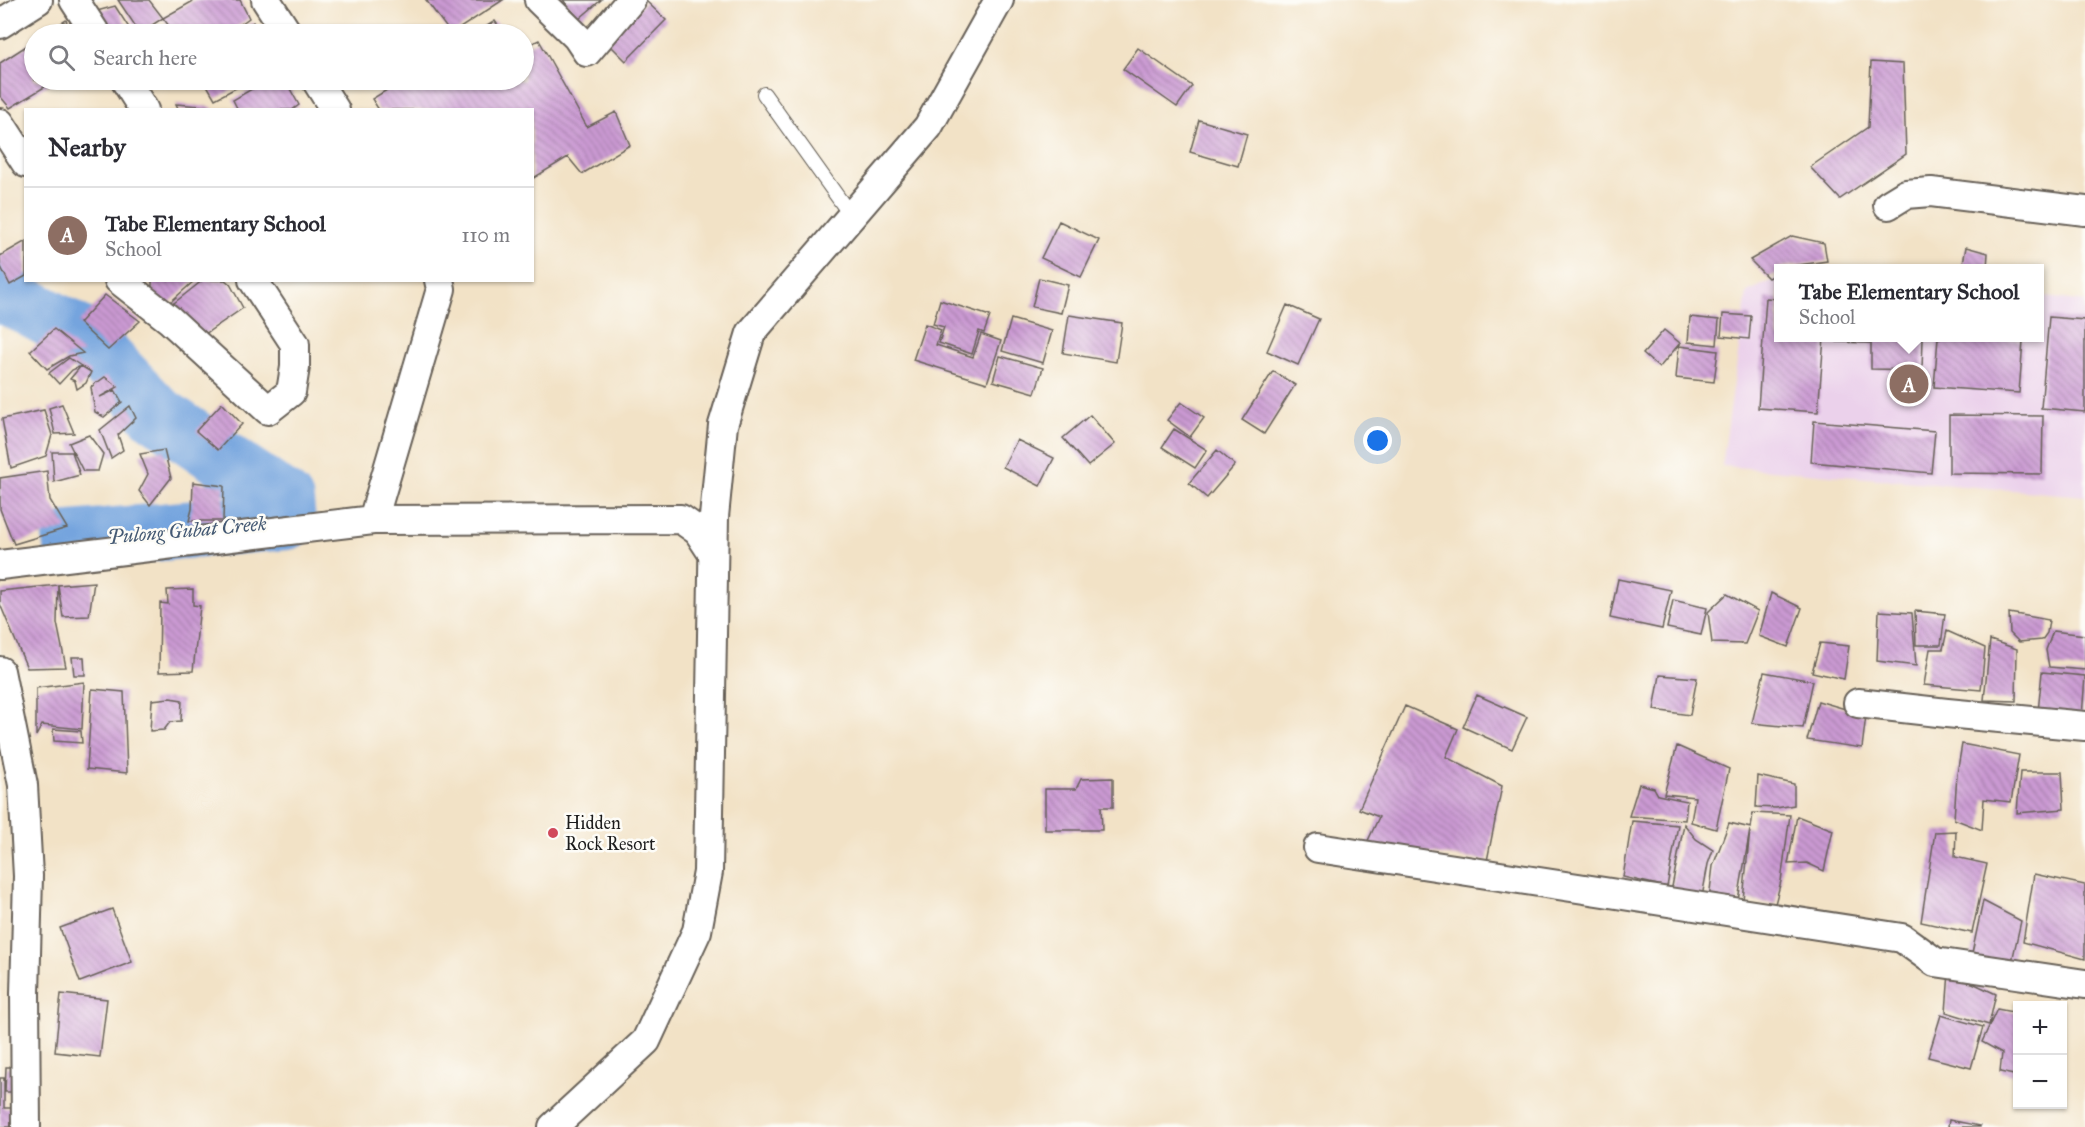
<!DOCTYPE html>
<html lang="en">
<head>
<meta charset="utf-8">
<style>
	:root { --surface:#fff; --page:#f2f2f3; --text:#2b2b33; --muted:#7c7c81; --line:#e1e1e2; --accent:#d1495b }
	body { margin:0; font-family:"IM FELL Great Primer",serif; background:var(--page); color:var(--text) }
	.controls { position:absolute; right:18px; bottom:18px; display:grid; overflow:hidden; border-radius:0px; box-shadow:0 2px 4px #0004 }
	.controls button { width:54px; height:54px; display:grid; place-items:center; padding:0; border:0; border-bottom:2px solid var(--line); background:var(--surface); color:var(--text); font:30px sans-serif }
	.you { position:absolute; left:1378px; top:441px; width:21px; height:21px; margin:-15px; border:4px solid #fff; border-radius:50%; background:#1a73e8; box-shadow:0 0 0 9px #1a73e833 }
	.badge { display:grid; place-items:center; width:39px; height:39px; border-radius:50%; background:var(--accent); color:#fff; font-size:20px; font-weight:700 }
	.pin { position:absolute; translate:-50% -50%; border:3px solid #fff; box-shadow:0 2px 6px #0006 }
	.popup { position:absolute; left:1774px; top:264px; width:270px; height:78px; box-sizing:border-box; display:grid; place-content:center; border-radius:0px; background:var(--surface); filter:drop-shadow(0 2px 4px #0005); font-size:20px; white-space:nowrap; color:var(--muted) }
	.popup b { font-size:22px; color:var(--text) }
	.popup::after { content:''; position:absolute; left:50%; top:100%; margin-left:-12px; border:12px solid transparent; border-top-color:var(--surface) }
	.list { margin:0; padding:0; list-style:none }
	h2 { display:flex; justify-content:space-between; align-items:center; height:78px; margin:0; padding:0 24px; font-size:26px }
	h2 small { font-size:20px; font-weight:400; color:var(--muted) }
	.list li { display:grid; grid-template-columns:39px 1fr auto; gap:18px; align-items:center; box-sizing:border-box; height:96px; padding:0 24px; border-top:2px solid var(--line) }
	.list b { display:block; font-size:22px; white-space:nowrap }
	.list p { margin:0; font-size:20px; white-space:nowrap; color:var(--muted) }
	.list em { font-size:20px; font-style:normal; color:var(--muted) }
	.icon { flex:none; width:33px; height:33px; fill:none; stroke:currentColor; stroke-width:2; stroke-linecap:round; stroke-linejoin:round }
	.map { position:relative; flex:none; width:2085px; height:1127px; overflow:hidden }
	.search { position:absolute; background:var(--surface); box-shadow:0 2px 4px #0004; left:24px; top:24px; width:510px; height:66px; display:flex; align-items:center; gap:15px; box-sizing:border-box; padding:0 21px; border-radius:33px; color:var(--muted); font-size:22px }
	.panel { position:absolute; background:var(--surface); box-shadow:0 2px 4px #0004; left:24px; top:108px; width:510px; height:174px; border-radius:0px }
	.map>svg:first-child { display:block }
	.built { fill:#ebd1eb }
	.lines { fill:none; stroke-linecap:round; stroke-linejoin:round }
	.river { stroke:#75a4de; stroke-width:58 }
	.building { fill:url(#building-back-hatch) }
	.service-casing { stroke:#676158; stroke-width:16 }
	.minor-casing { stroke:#676158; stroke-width:32 }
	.service { stroke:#fff; stroke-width:14 }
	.minor { stroke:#fff; stroke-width:28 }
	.poi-dot { fill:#d1495b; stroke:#fdfcf7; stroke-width:2 }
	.labels { text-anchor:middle; stroke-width:5; stroke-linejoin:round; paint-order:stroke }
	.poi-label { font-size:18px; fill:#1c1c1c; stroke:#fdfcf7; text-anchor:start }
	.water-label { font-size:20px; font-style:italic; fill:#445973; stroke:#fdfcf7 }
</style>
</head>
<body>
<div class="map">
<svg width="2085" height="1127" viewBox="0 0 2085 1127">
	<defs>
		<pattern id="building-back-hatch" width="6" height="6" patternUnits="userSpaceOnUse" patternTransform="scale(1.5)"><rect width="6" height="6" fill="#cb9ad3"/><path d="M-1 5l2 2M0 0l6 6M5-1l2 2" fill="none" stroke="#a47daa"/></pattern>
	</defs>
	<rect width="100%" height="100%" fill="#fdfcf7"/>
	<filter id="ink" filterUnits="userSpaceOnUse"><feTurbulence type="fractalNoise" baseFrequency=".0167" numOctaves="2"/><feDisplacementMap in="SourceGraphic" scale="12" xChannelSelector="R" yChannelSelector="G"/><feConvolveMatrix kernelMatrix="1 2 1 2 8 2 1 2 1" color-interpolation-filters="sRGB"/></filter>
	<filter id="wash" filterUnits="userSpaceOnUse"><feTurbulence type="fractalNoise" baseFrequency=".008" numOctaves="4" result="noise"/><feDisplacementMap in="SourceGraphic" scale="24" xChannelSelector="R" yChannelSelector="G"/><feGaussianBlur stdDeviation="1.35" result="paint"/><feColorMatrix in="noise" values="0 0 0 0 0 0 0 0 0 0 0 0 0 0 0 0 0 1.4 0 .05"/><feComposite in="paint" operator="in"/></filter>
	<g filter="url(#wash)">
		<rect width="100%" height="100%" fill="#f2e2c6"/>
		<path class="built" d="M 1778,278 L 1778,338 L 2040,338 L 2040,296 L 2085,302 L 2085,496 L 1722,466 L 1747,292 Z"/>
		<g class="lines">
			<path class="river" d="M 0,292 L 84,337 L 156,413 L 285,501 L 287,521 L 71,540"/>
		</g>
		<g id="blocks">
			<path class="building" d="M 118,0 L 149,0 L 163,18 L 140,33 Z
				M 195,0 L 240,0 L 249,18 L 227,34 L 175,34 L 163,18 Z
				M 426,0 L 503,0 L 451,34 Z
				M 563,0 L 601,0 L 579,19 Z
				M 646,1 L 666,20 L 626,61 L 607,42 Z
				M 115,6 L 133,34 L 110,34 L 97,11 Z
				M 66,20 L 72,34 L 44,34 Z
				M 495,21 L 504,34 L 474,34 Z
				M 253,22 L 258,34 L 233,34 Z
				M 539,40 L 587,127 L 616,112 L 630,145 L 582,174 L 568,157 L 532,179 L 532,110 L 379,110 L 372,99 L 403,80 L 524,80 L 524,47 Z
				M 34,41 L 34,80 L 56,80 L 10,108 L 0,96 L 0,63 Z
				M 1138,48 L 1192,86 L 1177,107 L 1123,69 Z
				M 1871,62 L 1903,64 L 1906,154 L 1840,199 L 1810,167 L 1868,127 Z
				M 204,80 L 251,80 L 215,99 Z
				M 267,80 L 285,80 L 299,105 L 292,110 L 238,110 L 233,100 Z
				M 176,104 L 212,107 L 213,110 L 179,110 Z
				M 1199,120 L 1247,134 L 1238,166 L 1190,152 Z
				M 1059,221 L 1099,240 L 1081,277 L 1041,258 Z
				M 1792,236 L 1824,243 L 1827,261 L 1778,268 L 1778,273 L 1768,278 L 1750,260 Z
				M 26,241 L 26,276 L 10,285 L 0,265 L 0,256 Z
				M 1966,247 L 1988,253 L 1987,268 L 1962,268 Z
				M 1039,278 L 1068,285 L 1061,313 L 1032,307 Z
				M 152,280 L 195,280 L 166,306 L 152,297 Z
				M 203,280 L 225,280 L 230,284 L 243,308 L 202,336 L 174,303 Z
				M 105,295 L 140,321 L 108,350 L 79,323 Z
				M 1766,298 L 1778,299 L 1778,338 L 1824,338 L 1818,412 L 1758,408 Z
				M 940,300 L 990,316 L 984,333 L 979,331 L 972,354 L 939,343 L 944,327 L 933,324 Z
				M 1287,305 L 1319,319 L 1298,365 L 1267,351 Z
				M 1723,314 L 1751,316 L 1749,339 L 1721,336 Z
				M 1069,315 L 1122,323 L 1116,362 L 1063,353 Z
				M 1690,317 L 1719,320 L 1717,345 L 1688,342 Z
				M 2049,317 L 2085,320 L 2085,412 L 2041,408 Z
				M 1011,319 L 1052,331 L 1043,363 L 1002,351 Z
				M 925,324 L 941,330 L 936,345 L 973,357 L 981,334 L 1001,341 L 987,383 L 913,360 Z
				M 54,329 L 83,353 L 69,356 L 47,369 L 30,351 Z
				M 1664,330 L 1680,343 L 1659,368 L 1643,354 Z
				M 1837,338 L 1923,338 L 1922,370 L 1871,369 L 1871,343 L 1837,342 Z
				M 1938,338 L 1974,338 L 2023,341 L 2019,393 L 1934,387 Z
				M 1679,346 L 1718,351 L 1714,382 L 1676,378 Z
				M 1000,356 L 1043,368 L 1035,393 L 993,381 Z
				M 69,358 L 81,366 L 72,370 L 59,384 L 49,373 Z
				M 81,366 L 91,372 L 86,383 L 77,389 L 75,381 L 70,379 Z
				M 1273,371 L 1295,385 L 1264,434 L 1242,420 Z
				M 105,377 L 118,387 L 100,397 L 115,390 L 122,402 L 104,417 L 95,412 L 91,387 Z
				M 1181,402 L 1204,418 L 1190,437 L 1167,420 Z
				M 222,403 L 242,424 L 218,450 L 196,431 Z
				M 62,404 L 74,433 L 55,434 L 49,408 Z
				M 130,406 L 136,418 L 118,435 L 123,450 L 111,458 L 100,430 Z
				M 44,410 L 52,435 L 46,456 L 11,468 L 2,419 Z
				M 1090,415 L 1115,444 L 1088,466 L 1063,438 Z
				M 1949,415 L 2043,416 L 2042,474 L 1949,473 Z
				M 1814,421 L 1935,431 L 1931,473 L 1811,462 Z
				M 1174,429 L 1207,450 L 1195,468 L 1162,447 Z
				M 89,435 L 103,454 L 98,471 L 83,471 L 69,443 Z
				M 1017,440 L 1054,458 L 1040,486 L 1003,467 Z
				M 164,450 L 171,478 L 150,505 L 139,491 L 148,474 L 140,454 Z
				M 1217,450 L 1235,465 L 1207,498 L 1189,483 Z
				M 52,452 L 72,452 L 80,475 L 54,482 Z
				M 47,471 L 50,500 L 67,528 L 14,544 L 0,509 L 0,478 Z
				M 193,482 L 224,486 L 223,521 L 189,521 L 192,509 Z
				M 1618,579 L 1671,590 L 1662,629 L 1610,618 Z
				M 94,582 L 89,616 L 63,617 L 58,585 Z
				M 58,585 L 57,623 L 66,667 L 27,668 L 0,604 L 0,591 Z
				M 193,589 L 193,605 L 200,606 L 193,671 L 159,672 L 160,603 L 168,604 L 167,590 Z
				M 1771,593 L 1802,608 L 1788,647 L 1759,636 Z
				M 1727,594 L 1758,611 L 1745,644 L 1712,643 L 1708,612 Z
				M 1673,600 L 1707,608 L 1701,635 L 1667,628 Z
				M 1879,611 L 1912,613 L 1916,666 L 1877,661 Z
				M 1915,611 L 1945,614 L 1941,645 L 1916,645 Z
				M 2009,613 L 2049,620 L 2047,633 L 2042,640 L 2019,642 L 2010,633 Z
				M 1947,631 L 1985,648 L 1981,690 L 1924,685 L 1930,649 L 1943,649 Z
				M 2053,631 L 2085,635 L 2085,670 L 2049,667 L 2046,650 Z
				M 1990,640 L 2017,649 L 2016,701 L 1984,700 Z
				M 1820,643 L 1849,646 L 1844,679 L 1812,672 Z
				M 72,657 L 84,657 L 85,675 L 74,675 Z
				M 1764,672 L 1813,681 L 1803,728 L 1752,723 Z
				M 2042,672 L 2085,676 L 2082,717 L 2038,712 Z
				M 1660,675 L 1697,678 L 1690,715 L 1654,710 Z
				M 84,682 L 82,729 L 42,725 L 36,736 L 36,688 Z
				M 92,689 L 124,692 L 127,773 L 87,769 Z
				M 1477,695 L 1527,717 L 1512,749 L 1463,727 Z
				M 170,698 L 182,700 L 181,721 L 170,722 L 164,730 L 150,731 L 152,700 Z
				M 1818,701 L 1866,715 L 1862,748 L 1807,740 Z
				M 1405,706 L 1458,729 L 1446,757 L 1502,786 L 1487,861 L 1366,845 L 1379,817 L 1359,809 Z
				M 53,729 L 81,731 L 82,743 L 54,741 Z
				M 1962,744 L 2019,755 L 2011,802 L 1984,799 L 1982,830 L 1954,819 L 1957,774 Z
				M 1677,746 L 1729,769 L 1716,829 L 1691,822 L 1695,797 L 1664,794 Z
				M 2020,772 L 2062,772 L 2064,809 L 2017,813 Z
				M 1758,776 L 1794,784 L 1794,805 L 1776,808 L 1756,807 Z
				M 1113,778 L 1113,807 L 1101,807 L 1102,830 L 1045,830 L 1045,789 L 1076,789 L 1081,779 Z
				M 1639,784 L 1654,788 L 1658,795 L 1687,801 L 1685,820 L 1629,816 Z
				M 1753,813 L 1790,815 L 1781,881 L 1775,904 L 1743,900 L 1750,830 L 1737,906 L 1709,899 L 1713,866 L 1729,823 L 1751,828 Z
				M 1797,816 L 1833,830 L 1824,871 L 1807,863 L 1788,864 Z
				M 1632,821 L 1678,825 L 1667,887 L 1623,877 Z
				M 1684,824 L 1696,839 L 1713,850 L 1708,864 L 1702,897 L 1671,892 Z
				M 1956,831 L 1955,857 L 1987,864 L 1972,933 L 1921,922 L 1935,832 Z
				M 2034,874 L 2085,885 L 2085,959 L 2023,942 Z
				M 1983,901 L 2021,921 L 2011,966 L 1970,963 Z
				M 112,909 L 132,962 L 80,982 L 60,928 Z
				M 1949,972 L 1996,994 L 1989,1025 L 1946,1012 Z
				M 61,994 L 107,999 L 100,1057 L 55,1052 Z
				M 1997,1009 L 2018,1013 L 2018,1076 L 2000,1072 L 2002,1053 L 1982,1042 Z
				M 1941,1015 L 1983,1027 L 1971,1068 L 1928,1057 Z
				M 6,1067 L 21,1067 L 21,1092 L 5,1092 Z
				M 0,1078 L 4,1078 L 4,1108 L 11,1108 L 11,1127 L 0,1127 Z
				M 1949,1120 L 1980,1126 L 1980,1127 L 1948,1127 Z"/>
		</g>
	</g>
	<g filter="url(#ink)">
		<use href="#blocks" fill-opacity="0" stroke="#676158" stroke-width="1.5"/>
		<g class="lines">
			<defs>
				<path id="service" d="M 764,94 L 852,217"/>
				<path id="minor" d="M 74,0 L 96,34
					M 266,0 L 288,34
					M 539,0 L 577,37 L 587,52 L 631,0
					M 0,24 L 38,0
					M 125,80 L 144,110
					M 316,80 L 335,110
					M 0,123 L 26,163
					M 1888,205 L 1906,194 L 1931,192 L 2085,211
					M 119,280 L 170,320 L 268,410 L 291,392 L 295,367 L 295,344 L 253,280
					M 373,520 L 441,289 L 439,280
					M 0,565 L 373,520 L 681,519 L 698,531 L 713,554
					M 0,671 L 23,785 L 28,876 L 25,994 L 26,1127
					M 1858,703 L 1947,713 L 2085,726
					M 1318,848 L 1902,938 L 1935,962 L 2085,984
					M 553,1127 L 646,1041 L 697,931 L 708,872 L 714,517 L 723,425 L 751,333 L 928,127 L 999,0"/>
			</defs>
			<use href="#service" class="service-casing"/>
			<use href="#minor" class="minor-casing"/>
			<use href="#service" class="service"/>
			<use href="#minor" class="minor"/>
		</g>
	</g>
	<circle class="poi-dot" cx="553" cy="833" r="6"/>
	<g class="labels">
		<g class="poi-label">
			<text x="565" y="829">Hidden<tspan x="565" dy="21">Rock Resort</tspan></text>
		</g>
		<g class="water-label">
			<text transform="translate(187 530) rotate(-5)" y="7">Pulong Gubat Creek</text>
		</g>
	</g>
</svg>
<div class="controls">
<button>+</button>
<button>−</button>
</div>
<div class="you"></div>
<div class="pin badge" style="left:1909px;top:384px;background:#8d6e63">A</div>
<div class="popup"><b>Tabe Elementary School</b>School</div>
<div class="search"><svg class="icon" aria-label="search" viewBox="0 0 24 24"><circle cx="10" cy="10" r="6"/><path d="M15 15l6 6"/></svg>Search here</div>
<section class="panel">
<h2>Nearby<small></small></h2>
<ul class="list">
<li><span class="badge" style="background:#8d6e63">A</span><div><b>Tabe Elementary School</b><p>School</p></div><em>110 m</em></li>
</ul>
</section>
</div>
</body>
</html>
